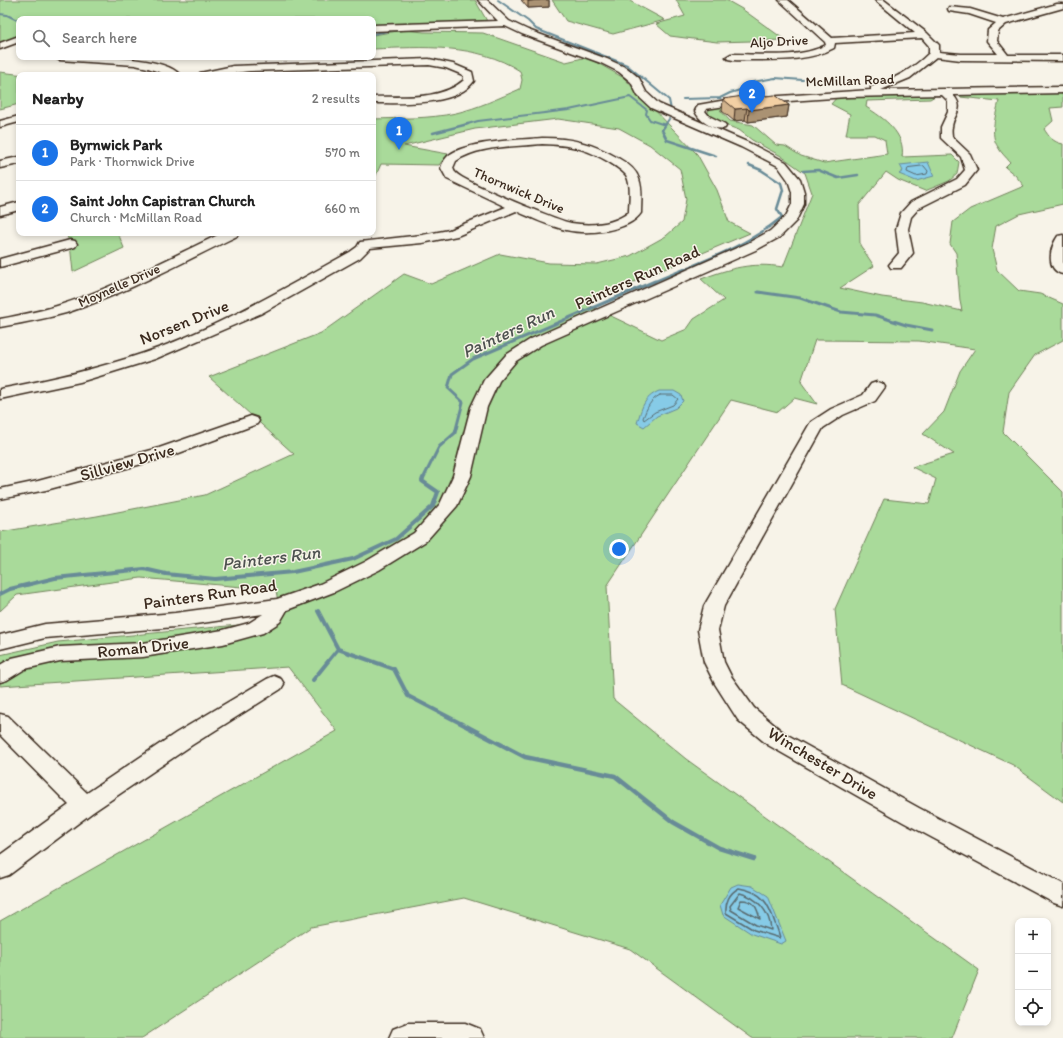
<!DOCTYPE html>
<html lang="en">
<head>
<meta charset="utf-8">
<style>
	:root { --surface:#fff; --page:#f2f2f2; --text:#222; --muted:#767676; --line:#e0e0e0; --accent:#1a73e8 }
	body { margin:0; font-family:Itim,sans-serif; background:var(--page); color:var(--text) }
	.controls { position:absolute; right:12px; bottom:12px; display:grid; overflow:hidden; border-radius:8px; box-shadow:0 2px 6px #0003 }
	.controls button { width:36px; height:36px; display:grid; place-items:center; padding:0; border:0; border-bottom:1px solid var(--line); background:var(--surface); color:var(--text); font:20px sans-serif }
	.you { position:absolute; left:619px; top:549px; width:14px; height:14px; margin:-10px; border:3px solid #fff; border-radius:50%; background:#1a73e8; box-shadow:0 0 0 6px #1a73e833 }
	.badge { display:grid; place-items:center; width:26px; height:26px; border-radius:50%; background:var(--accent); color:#fff; font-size:13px; font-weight:700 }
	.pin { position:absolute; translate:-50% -33px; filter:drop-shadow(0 1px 2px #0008) }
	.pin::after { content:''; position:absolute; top:21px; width:14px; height:12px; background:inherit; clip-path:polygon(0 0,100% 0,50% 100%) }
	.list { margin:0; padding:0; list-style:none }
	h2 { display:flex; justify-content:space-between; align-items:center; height:52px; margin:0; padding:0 16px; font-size:17px }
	h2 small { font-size:13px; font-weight:400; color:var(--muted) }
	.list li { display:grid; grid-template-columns:26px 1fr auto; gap:12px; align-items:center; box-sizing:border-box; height:56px; padding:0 16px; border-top:1px solid var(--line) }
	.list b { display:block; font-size:15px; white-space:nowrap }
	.list p { margin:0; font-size:13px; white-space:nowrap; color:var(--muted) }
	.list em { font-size:13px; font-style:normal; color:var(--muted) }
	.icon { flex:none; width:22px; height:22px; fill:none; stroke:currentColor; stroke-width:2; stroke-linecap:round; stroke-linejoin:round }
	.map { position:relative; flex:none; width:1063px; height:1038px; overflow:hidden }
	.search { position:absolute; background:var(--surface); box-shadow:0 2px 6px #0003; left:16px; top:16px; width:360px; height:44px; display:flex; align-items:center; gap:10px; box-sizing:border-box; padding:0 14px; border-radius:8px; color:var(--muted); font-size:15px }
	.panel { position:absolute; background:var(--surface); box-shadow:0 2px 6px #0003; left:16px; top:72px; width:360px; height:164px; border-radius:8px }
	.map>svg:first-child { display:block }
	.green { fill:#a9da9a; stroke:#72825c }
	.water { fill:#86cbe7; stroke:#688b97 }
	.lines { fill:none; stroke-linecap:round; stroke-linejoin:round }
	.shore-far1 { stroke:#596a6e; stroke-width:1 }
	.shore { stroke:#596a6e; stroke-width:1.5 }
	.stream-far4 { stroke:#688b97; stroke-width:2 }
	.stream-far3 { stroke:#688b97; stroke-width:2.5 }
	.stream-far2 { stroke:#688b97; stroke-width:3 }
	.stream-far1 { stroke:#688b97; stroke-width:4 }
	.stream { stroke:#688b97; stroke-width:4.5 }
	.minor-casing { stroke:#3b2a1e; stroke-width:3 }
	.minor { fill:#f7f3e8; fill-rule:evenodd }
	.wall { fill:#d1b38d; stroke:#3b2a1e }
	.shaded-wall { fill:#aa9273; stroke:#3b2a1e }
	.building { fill:#f3d0a4; stroke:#3b2a1e }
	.labels { text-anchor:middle; stroke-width:3; stroke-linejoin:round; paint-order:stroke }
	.far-street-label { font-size:14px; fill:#3b2a1e; stroke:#f7f3e8 }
	.street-label { font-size:17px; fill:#3b2a1e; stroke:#f7f3e8 }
	.water-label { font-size:18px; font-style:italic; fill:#4e5250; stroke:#f7f3e8 }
</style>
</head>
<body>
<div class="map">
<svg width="1063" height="1038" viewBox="0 0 1063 1038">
	<rect width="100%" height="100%" fill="#f7f3e8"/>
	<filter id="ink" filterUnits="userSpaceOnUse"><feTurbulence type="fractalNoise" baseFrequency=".025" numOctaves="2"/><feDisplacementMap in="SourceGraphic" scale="8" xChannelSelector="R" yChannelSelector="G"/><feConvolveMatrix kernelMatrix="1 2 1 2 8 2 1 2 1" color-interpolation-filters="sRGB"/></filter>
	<g filter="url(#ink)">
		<path class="green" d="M 0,0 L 475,0 L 487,21 L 373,26 L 373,19 L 19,19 L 19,37 L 0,43 Z
			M 552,0 L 628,0 L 665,20 L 613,34 L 566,21 Z
			M 676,0 L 726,0 L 742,9 L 785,40 L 717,42 L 670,36 L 656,24 L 685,16 Z
			M 404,30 L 424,32 L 483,33 L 566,62 L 587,57 L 624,78 L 697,154 L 717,190 L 729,222 L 750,233 L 584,303 L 661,340 L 687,329 L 694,319 L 724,300 L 701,279 C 731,268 751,262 783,267 L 812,193 L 805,173 L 781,156 L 752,140 L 739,130 L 714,121 L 707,114 L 710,108 L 719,105 L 747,105 L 720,110 L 730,121 L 753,125 L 776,145 L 785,146 L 801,156 L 824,163 L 887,154 L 885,140 L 875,135 L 846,135 L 850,114 L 831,104 L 838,96 L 927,94 L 935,96 L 930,99 L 867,101 L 866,107 C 884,118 906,134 902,157 L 952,155 L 959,162 L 957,174 L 949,181 L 925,191 L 898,180 L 886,172 L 859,205 L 860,245 L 874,266 L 840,288 L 882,297 L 922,302 L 962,311 L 960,301 L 956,253 L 950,244 L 953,222 L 970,209 L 1024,186 L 1015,175 L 1005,167 L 1010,162 C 1006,157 1001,153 998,147 C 989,135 996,114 999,101 L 960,97 L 958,95 L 1052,93 L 1063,94 L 1063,107 L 1050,108 L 1053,121 L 1044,129 C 1049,137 1053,142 1063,144 L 1063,204 L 1019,214 L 996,226 L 992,249 L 997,270 L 1019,291 L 1040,294 L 1063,304 L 1063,340 L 1035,355 L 1009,392 L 1003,432 L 1063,492 L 1063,802 L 1013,765 L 842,685 L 835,609 L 884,499 L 929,504 L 936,479 L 912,467 L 954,454 L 923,434 L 944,412 L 960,371 L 975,349 L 919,341 L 815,340 L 801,382 L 817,404 L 794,398 L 778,412 L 731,400 L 607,586 L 613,699 L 686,759 L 979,970 L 952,1038 L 752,1038 L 630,949 L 464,898 L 311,927 L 142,1038 L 0,1038 L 0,921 L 337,731 L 288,667 L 0,686 L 0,655 L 58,642 L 281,621 L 276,590 L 141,578 L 17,595 L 0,611 L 0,532 L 97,516 L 205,495 L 294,454 L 209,377 L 321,333 L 404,274 L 431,284 L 500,254 L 549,263 L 597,264 L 630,256 L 666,236 L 682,222 L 686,199 L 680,169 L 650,145 L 619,128 L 558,119 L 475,129 L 404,146 L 448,154 L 439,165 L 381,164 L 373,182 L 373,119 C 400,118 429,119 456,113 C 478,108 499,98 520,89 L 522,80 L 520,71 C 477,43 422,47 373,49 L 373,35 Z
			M 0,72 L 24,75 L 19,75 L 19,104 L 0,109 Z
			M 66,233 L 118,233 L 124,248 L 73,272 L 70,244 Z"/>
		<path class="water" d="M 928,162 L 934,176 L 916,181 L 899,174 L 903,171 L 900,165 Z
			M 659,391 L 674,391 L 681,395 L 683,401 L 676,408 L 657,416 L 644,427 L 637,423 C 642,408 643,398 659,391 Z
			M 738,884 L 752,886 L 768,896 L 786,941 L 781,944 L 752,934 L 723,915 L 720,905 L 731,887 Z"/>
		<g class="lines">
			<path class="shore-far1" d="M 924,166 L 928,171 L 927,174 L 916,176 L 907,172 L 908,168 Z
				M 660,395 L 673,395 L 678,399 L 673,405 L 655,412 L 644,420 L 643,418 C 647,408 650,400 660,395 Z"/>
			<path class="shore" d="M 739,888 C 762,892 768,902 775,923 C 777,928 779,933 780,938 L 754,930 L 726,913 C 725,903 729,893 739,888 Z
				M 740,893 C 757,897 770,912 771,930 L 756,925 L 731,910 L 730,906 Z
				M 741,900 C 755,900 757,908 760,919 L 738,907 Z"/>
			<path class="stream-far4" d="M 498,0 L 528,21 L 536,29 L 627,65 L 669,100 L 671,110
				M 0,14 L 7,15 L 19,21
				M 373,34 L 393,30
				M 683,99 L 720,98 L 730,93 L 750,87 L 753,82 L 775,78 L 803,80
				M 464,125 L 478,121 L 569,110 L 630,97 L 647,110 L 646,114 L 650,120 L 665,125
				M 665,125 L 669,119"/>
			<path class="stream-far3" d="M 663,124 L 665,125
				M 666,124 L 662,130 L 667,140 L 716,156
				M 433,133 L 468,124
				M 803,171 L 818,170 L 838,178 L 858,175
				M 653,282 C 697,263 745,248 782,217 L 777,209 L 783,190 L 781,183 L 761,170 L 749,165"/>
			<path class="stream-far2" d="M 758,292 L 800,298 L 841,312 L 875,315 L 906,325 L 932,330
				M 423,479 L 439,447 L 455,433 L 463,402 L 448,388 L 452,374 L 473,359 L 655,281"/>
			<path class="stream-far1" d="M 0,594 L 10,589 L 55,578 L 144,569 L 166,574 L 215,579 L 293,572 L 353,559 L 396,539 L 433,506 L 438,492 L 422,481 L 423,478
				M 338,649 L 394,669 L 408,696 L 468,727
				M 313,680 L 338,649 L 318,611"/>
			<path class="stream" d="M 466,726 L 525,757 L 615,776 L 673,822 L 719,848 L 754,859"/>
			<defs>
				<path id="minor" d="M 478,0 L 487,0 L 509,21 L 528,30 L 607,59 L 627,68 L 639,78 L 646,92 L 659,104 L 749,143 L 786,162 L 800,179 L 804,192 L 804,204 L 796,221 L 780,237 L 758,249 L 541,345 L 516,361 L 499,381 L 487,407 L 471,476 L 457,506 L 426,541 L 379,570 L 334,592 L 287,610 L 280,622 L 263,633 L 223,644 L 143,657 L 60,661 L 25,669 L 7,680 L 0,682 L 0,665 L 12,658 L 60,647 L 143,643 L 223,630 L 249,623 L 263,614 L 175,627 L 45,638 L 0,649 L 0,635 L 45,624 L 175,613 L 277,599 L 320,584 L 365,562 L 414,533 L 440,504 L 453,476 L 471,407 L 484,380 L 506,355 L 531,339 L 748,243 L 770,231 L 786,216 L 792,204 L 792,192 L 788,180 L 778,166 L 741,147 L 651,108 L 638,96 L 631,82 L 619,72 L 601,63 L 522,34 L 505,26 L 373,31 L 373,25 L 498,21 Z
					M 779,0 L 788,0 L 832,38 L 915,33 L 875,0 L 884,0 L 927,33 L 939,45 L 939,52 L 961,54 L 998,54 L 987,41 L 988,30 L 996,23 L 969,14 L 949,11 L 948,9 L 949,7 L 970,9 L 1003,19 L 1057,4 L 1063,4 L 1063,8 L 1006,24 L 998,31 L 997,41 L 1008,55 L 1063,55 L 1063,61 L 961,60 L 936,57 L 910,78 L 881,90 L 1063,87 L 1063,93 L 953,95 C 966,109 953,114 952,127 C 951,130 952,134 952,137 L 970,154 L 977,170 L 965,185 L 919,208 L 911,217 L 908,229 L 913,253 L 901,268 L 891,268 L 889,265 L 899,253 L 896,229 L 901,213 L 911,202 L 957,179 L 965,170 L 961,157 L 941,138 L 941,127 L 948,112 L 948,101 L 942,95 L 847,97 L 732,105 L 706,109 L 705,111 L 709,116 L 725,124 L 726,126 L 725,128 C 714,131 699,121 695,111 L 698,105 L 732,99 L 871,90 L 871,87 C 894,79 912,70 929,53 L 929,46 L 922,38 L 835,43 L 834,48 C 810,61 780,60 752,60 C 744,60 735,61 728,59 L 726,57 L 731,54 C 761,54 799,59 826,45 L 825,42 Z
					M 19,36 L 19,42 L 0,49 L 0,43 Z
					M 54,57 C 81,57 163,54 180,75 L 167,75 L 148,68 L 135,65 L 59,60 Z
					M 429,59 L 453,64 L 472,72 L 474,81 C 455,107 402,103 373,103 L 373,97 C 403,96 440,101 464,80 L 463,75 L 446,68 L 429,65 L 250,71 L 218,75 L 199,75 L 200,73 L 233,66 Z
					M 19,116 L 19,122 L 0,127 L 0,121 Z
					M 542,138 C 572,138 592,143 618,158 C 627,163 636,169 639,179 C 643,190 641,202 641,213 C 628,232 587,235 566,230 C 549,226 532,218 516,211 L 457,236 L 422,243 L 370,248 L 360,258 L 262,313 L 155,359 L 80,382 L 0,399 L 0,389 C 49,380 97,369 144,353 C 217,328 283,289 350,252 L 357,247 L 360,242 L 422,235 L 449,230 L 506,207 L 447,179 L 441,168 C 442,164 444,160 447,157 C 462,141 520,140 542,138 ZM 542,144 C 570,145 585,148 609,162 C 615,166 622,170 626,175 C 632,185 629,201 629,212 C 613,225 591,226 571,223 C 558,221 462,181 456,173 C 454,172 454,170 453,168 L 456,161 C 479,145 515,147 542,144 Z
					M 19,157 L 19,164 L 0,168 L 0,161 Z
					M 19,202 L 19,210 L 0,215 L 0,207 Z
					M 222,233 L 238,233 L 237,236 C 181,263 125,294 66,313 C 44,319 22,323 0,327 L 0,319 C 19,315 38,312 57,306 C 114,288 167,259 222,233 Z
					M 1063,235 L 1063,274 C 1045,270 1050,247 1058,236 Z
					M 70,240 L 75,241 L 77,244 L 75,247 L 0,267 L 0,259 Z
					M 877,382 L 883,384 L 885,387 L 875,401 L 843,415 L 823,428 L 724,606 L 718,630 L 724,662 L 731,676 L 754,708 L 784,733 L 919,808 L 1063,884 L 1063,906 L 1054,903 L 903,822 L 768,745 L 738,720 L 715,684 L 704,662 L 698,630 L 704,606 L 809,425 L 811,422 L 831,409 L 863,395 L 871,384 Z
					M 251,416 L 257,418 L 259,421 L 257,424 L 171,456 L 46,490 L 0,499 L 0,489 L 38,481 L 159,448 Z
					M 274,676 L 281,679 L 284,684 L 281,689 L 192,745 L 93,812 L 9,875 L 0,878 L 0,855 L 69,805 L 0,735 L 0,714 L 8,716 L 87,793 L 176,733 L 267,679 Z
					M 408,1023 L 465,1023 L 480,1029 L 484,1038 L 389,1038 L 393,1029 Z"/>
			</defs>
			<use href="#minor" class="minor-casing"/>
			<use href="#minor" class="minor"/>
		</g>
		<path class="wall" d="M 521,0 L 549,0 L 549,7 L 528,8 Z
			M 723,99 L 789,105 L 787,117 L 748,122 L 745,120 L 734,121 L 722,111 Z"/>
		<path class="shaded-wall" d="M 540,0 L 549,0 L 549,7 L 528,8 L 528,1 Z
			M 789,105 L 787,117 L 748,122 L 749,110 Z
			M 747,108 L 745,120 L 734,121 L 735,109 Z"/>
		<path class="building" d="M 527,0 L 540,0 L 528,1 Z
			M 763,93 L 766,96 L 775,95 L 789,105 L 749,110 L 747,108 L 735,109 L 723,99 Z"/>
	</g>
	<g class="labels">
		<g class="far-street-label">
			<text transform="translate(779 41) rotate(-3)" y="5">Aljo Drive</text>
			<text transform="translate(850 80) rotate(-2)" y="5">McMillan Road</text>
			<text transform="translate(519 190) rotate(23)" y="5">Thornwick Drive</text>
			<text transform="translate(119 285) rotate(-24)" y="5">Moynelle Drive</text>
		</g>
		<g class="street-label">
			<text transform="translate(637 277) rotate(-24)" y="6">Painters Run Road</text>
			<text transform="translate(184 322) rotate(-22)" y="6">Norsen Drive</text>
			<text transform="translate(127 462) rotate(-16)" y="6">Sillview Drive</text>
			<text transform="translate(210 594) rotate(-8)" y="6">Painters Run Road</text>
			<text transform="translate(143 647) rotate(-6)" y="6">Romah Drive</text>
			<text transform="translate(823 763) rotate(31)" y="6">Winchester Drive</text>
		</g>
		<g class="water-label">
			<text transform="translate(508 332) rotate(-25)" y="6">Painters Run</text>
			<text transform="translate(271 558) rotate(-7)" y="6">Painters Run</text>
		</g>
	</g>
</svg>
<div class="controls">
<button>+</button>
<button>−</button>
<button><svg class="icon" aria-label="locate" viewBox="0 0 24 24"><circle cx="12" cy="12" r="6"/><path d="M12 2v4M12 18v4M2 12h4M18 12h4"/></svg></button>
</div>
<div class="you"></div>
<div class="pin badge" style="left:399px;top:150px">1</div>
<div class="pin badge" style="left:752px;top:113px">2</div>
<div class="search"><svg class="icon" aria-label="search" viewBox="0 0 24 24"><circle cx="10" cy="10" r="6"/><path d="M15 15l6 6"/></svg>Search here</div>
<section class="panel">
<h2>Nearby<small>2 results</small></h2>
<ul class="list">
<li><span class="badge">1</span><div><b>Byrnwick Park</b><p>Park · Thornwick Drive</p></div><em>570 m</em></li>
<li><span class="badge">2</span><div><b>Saint John Capistran Church</b><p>Church · McMillan Road</p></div><em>660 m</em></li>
</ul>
</section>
</div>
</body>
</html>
